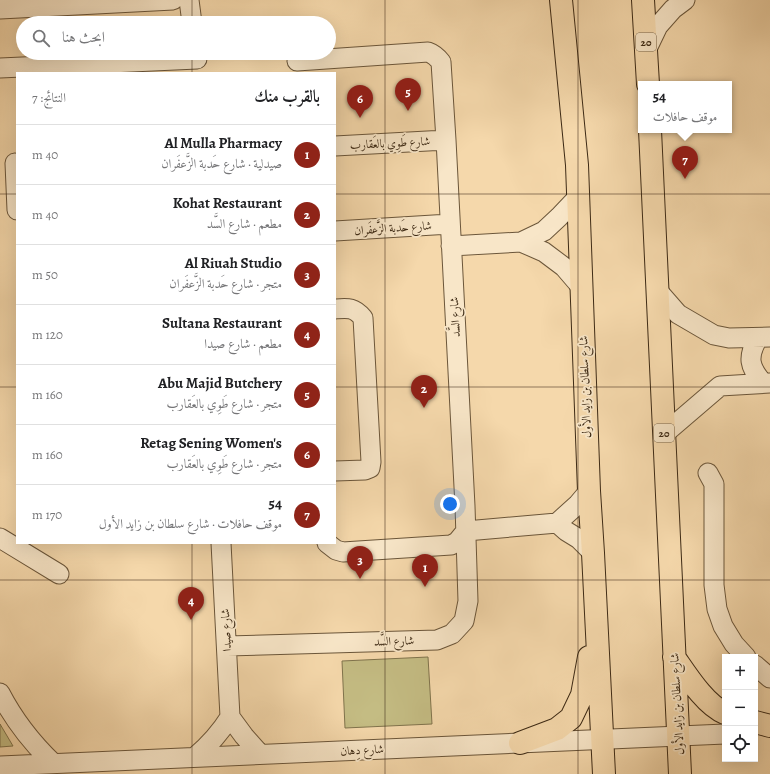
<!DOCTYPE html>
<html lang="ar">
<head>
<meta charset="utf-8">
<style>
	:root { --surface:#fff; --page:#f2f2f2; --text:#202124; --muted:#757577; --line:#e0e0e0; --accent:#8f2418 }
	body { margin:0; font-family:Alegreya,Amiri,serif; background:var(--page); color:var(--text); direction:rtl }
	.controls { position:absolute; right:12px; bottom:12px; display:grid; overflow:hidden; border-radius:0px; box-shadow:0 4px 16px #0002 }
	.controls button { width:36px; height:36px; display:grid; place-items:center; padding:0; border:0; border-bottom:1px solid var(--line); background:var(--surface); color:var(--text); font:20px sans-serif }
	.you { position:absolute; left:450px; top:504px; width:14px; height:14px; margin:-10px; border:3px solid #fff; border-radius:50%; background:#1a73e8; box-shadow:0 0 0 6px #1a73e833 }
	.badge { display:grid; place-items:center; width:26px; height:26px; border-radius:50%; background:var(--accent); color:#fff; font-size:13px; font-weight:700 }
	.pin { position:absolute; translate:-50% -33px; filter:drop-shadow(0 1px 2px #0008) }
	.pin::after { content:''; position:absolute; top:21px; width:14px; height:12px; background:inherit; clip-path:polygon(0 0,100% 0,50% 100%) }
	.popup { position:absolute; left:638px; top:81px; width:94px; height:52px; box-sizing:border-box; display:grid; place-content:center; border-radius:0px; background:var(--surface); filter:drop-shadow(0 1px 3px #0005); font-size:13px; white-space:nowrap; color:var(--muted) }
	.popup b { font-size:15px; color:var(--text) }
	.popup::after { content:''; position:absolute; left:50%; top:100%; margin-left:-8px; border:8px solid transparent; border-top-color:var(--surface) }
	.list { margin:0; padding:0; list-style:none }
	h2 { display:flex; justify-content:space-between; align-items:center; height:52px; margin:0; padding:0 16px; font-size:17px }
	h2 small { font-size:13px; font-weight:400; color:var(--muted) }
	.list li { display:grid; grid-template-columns:26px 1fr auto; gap:12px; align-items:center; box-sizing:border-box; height:60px; padding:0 16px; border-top:1px solid var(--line) }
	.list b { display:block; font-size:15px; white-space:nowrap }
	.list p { margin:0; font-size:13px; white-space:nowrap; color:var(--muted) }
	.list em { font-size:13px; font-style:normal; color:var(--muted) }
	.icon { flex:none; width:22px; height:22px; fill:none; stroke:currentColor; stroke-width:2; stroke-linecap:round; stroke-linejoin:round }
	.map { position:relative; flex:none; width:770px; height:774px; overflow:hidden; direction:ltr }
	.search { position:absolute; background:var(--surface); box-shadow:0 4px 16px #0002; left:16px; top:16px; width:320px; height:44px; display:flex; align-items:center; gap:10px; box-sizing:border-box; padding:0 14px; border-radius:22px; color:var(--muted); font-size:15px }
	.panel { position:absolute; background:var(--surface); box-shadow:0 4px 16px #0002; left:16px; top:72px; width:320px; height:472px; border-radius:0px; direction:rtl }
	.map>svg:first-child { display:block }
	.green { fill:#c4bc83; stroke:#80734c }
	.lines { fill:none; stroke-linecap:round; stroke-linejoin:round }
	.minor-casing { stroke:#6b563a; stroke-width:21 }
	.major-casing { stroke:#3d2a15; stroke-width:24 }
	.minor { stroke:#f8e6c8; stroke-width:19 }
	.major { stroke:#f5d8ab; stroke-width:22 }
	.grid { fill:none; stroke:#3d2a15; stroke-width:1; stroke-opacity:0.55 }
	.labels { text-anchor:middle; stroke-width:3.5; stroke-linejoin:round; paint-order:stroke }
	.shield { fill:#f8e6c8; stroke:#75624b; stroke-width:1 }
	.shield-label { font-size:11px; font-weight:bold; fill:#3d2a15 }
	.street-label { font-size:12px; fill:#3d2a15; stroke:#f8e6c8 }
</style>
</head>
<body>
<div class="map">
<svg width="770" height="774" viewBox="0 0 770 774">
	<rect width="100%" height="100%" fill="#f5d8ab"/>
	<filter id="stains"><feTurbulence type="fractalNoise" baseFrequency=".005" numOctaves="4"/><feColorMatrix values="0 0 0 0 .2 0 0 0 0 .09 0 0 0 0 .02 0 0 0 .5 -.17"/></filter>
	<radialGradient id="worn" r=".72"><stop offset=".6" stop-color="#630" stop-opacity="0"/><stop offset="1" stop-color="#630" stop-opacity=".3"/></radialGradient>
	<path class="green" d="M 428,657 L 432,724 L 345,728 L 342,661 Z
		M 0,724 L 13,746 L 0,747 Z"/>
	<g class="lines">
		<defs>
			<path id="minor" d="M 189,0 L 192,23
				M 0,9 L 173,0
				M 646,51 L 658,26 L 673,9 L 685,0
				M 0,68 L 197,59
				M 335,146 L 446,140
				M 15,163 L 17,210
				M 335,231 L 450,224
				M 521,242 L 544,252 L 564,267 L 582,288
				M 451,246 L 521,242 L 544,231 L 559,217 L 578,197
				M 657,290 L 678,314 L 714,335 L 729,338 L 770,337
				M 335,309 C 348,308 354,307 363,318 L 371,462 L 370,468 L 365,470 L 335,471
				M 758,338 C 747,357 749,367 763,383
				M 664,434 L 720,386 L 770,383
				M 708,473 L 714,484 L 714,585 L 717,609 L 723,626 L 734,644 L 746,657
				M 557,523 L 566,531 L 579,539 L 593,553
				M 0,538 L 59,574
				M 221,543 L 230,717 L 244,736 L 260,754
				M 327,543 L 336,550 L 343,552 L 451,545 L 457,542 L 466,531 L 557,523 L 578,504 L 589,491
				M 227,646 L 437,640 L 452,634 L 464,621 L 468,601 L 465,506 L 446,140 L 441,62 C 437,57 434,54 428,52 L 297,61
				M 755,665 L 770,678
				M 0,693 C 14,720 31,742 53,763
				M 195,757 C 209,745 220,733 230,717
				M 0,766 L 725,734"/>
			<path id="major" d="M 561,0 L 577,165 L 589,491 L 593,553 L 604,774
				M 643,0 L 648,84
				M 650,130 L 680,774
				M 674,657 C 686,674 705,705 725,713
				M 755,722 L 770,726
				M 520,743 L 557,729 L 571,718 L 582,695 L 589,657"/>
		</defs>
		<use href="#minor" class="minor-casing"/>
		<use href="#major" class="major-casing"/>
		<use href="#minor" class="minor"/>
		<use href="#major" class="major"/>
	</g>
	<path class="grid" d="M 192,0 L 192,23M 385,0 L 385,774M 578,0 L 578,774M 192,53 L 192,73M 0,194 L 17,194M 335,194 L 770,194M 0,387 L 17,387M 335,387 L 770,387M 192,543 L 192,774M 0,580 L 770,580"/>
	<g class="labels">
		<g class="shield">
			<rect x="636" y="33" width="20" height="18" rx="3"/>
			<rect x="654" y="424" width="20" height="18" rx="3"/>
		</g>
		<g class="shield-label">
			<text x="646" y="46">20</text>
			<text x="664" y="437">20</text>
		</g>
		<g class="street-label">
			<text transform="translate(390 143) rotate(-3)" y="4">شارع طَوِي بالعَقارب</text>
			<text transform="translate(393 228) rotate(-4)" y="4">شارع حَدبة الزَّعفَران</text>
			<text transform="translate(455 317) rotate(-93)" y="4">شارع السَّد</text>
			<text transform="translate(585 387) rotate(-92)" y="4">شارع سلطان بن زايد الأول</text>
			<text transform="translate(226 630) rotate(-93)" y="4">شارع صيدا</text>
			<text transform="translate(394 641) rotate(-2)" y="4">شارع السَّد</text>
			<text transform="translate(677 704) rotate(-93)" y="4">شارع سلطان بن زايد الأول</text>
			<text transform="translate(362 750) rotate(-3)" y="4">شارع دِهان</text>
		</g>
	</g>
	<rect width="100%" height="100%" filter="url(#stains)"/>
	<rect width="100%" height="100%" fill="url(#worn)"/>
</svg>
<div class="controls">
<button>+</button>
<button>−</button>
<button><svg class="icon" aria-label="locate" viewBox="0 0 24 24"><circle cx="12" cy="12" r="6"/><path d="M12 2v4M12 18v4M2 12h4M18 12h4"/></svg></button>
</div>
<div class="you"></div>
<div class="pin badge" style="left:425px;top:587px">1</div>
<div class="pin badge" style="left:424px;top:408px">2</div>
<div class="pin badge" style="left:360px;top:579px">3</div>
<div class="pin badge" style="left:191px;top:620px">4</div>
<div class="pin badge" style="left:408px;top:111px">5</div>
<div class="pin badge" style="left:360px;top:118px">6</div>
<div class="pin badge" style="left:685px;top:179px">7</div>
<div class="popup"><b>54</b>موقف حافلات</div>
<div class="search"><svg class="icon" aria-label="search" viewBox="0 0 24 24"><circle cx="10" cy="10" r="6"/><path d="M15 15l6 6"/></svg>ابحث هنا</div>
<section class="panel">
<h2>بالقرب منك<small>النتائج: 7</small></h2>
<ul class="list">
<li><span class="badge">1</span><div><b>Al Mulla Pharmacy</b><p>صيدلية · شارع حَدبة الزَّعفَران</p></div><em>40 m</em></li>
<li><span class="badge">2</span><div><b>Kohat Restaurant</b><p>مطعم · شارع السَّد</p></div><em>40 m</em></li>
<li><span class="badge">3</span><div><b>Al Riuah Studio</b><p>متجر · شارع حَدبة الزَّعفَران</p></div><em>50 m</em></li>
<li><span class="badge">4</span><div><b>Sultana Restaurant</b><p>مطعم · شارع صيدا</p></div><em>120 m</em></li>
<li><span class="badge">5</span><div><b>Abu Majid Butchery</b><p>متجر · شارع طَوِي بالعَقارب</p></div><em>160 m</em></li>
<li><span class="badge">6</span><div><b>Retag Sening Women's</b><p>متجر · شارع طَوِي بالعَقارب</p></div><em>160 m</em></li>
<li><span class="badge">7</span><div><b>54</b><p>موقف حافلات · شارع سلطان بن زايد الأول</p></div><em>170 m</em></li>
</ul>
</section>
</div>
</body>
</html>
